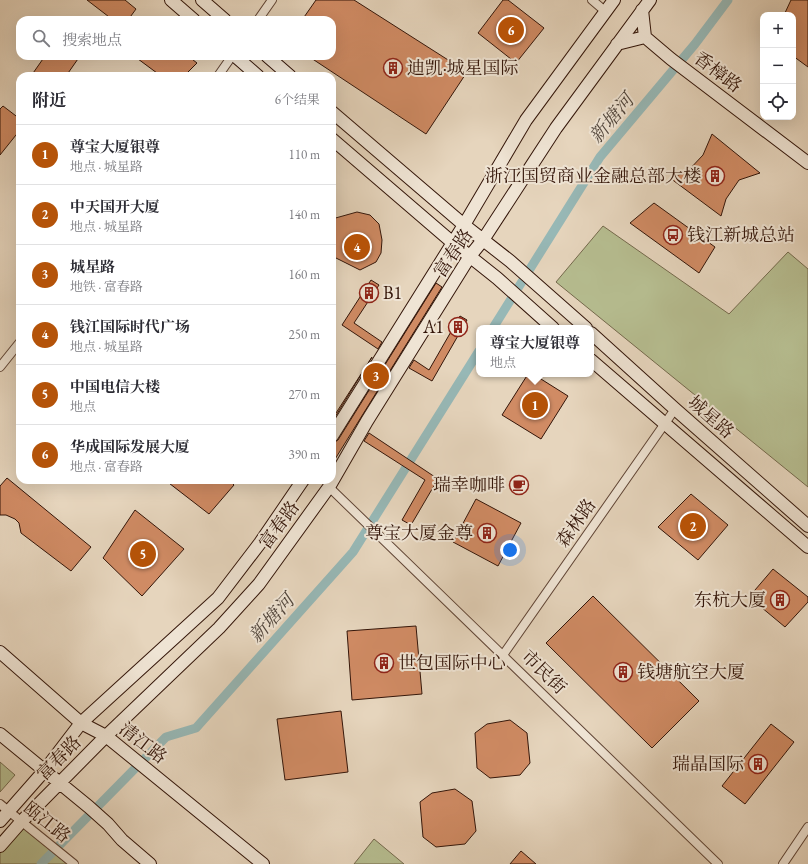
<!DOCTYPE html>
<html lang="zh">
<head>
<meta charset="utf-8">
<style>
	:root { --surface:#fff; --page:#f2f2f3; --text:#2b2b33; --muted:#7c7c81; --line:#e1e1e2; --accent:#b45309 }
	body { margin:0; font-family:"EB Garamond","Noto Serif SC",serif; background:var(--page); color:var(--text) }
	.controls { position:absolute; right:12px; top:12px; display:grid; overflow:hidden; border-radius:8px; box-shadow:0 4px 16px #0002 }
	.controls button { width:36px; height:36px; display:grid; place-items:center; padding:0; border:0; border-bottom:1px solid var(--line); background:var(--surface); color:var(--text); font:20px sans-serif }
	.you { position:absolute; left:510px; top:550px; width:14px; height:14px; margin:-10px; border:3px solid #fff; border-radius:50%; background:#1a73e8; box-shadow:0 0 0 6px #1a73e833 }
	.badge { display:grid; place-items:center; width:26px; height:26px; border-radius:50%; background:var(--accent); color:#fff; font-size:13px; font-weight:700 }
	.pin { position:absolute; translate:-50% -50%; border:2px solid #fff; box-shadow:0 1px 4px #0006 }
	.popup { position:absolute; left:476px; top:325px; width:118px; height:52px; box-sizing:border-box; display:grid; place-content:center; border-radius:8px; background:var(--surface); filter:drop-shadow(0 1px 3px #0005); font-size:13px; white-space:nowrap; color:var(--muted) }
	.popup b { font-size:15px; color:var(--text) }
	.popup::after { content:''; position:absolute; left:50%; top:100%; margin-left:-8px; border:8px solid transparent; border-top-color:var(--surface) }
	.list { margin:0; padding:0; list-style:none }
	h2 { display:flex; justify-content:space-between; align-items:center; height:52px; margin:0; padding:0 16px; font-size:17px }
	h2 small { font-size:13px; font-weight:400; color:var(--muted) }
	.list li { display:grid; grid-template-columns:26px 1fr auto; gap:12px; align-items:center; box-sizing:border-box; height:60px; padding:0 16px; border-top:1px solid var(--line) }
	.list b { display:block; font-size:15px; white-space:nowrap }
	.list p { margin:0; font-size:13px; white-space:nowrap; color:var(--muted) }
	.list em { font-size:13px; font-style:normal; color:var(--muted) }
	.icon { flex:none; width:22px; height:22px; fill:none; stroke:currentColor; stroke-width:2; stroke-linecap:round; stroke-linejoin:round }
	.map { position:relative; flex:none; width:808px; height:864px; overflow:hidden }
	.search { position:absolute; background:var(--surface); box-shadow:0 4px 16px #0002; left:16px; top:16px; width:320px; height:44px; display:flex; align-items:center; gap:10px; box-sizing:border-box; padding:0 14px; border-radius:12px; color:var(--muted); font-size:15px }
	.panel { position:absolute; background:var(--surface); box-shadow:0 4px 16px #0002; left:16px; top:72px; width:320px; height:412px; border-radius:12px }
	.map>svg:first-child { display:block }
	.green { fill:#b6bd90; stroke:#74694c }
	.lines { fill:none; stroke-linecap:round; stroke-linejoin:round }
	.canal { stroke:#97b8b6; stroke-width:9 }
	.building { fill:#d08b64; stroke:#331509 }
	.street-casing { stroke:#604536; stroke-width:10 }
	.secondary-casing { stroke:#331509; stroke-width:14 }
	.street { stroke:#efe4d4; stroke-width:8 }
	.secondary { stroke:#efe4d4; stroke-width:12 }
	.labels { text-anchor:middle; stroke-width:4; stroke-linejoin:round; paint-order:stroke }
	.poi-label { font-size:18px; fill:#331509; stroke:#efe4d4; text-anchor:end }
	.street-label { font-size:18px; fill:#331509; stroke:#efe4d4 }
	.water-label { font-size:19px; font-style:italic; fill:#51463d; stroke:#efe4d4 }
</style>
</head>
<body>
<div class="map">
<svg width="808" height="864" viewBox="0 0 808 864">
	<rect width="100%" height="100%" fill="#e6d5bd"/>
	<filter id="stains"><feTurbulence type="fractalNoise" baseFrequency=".005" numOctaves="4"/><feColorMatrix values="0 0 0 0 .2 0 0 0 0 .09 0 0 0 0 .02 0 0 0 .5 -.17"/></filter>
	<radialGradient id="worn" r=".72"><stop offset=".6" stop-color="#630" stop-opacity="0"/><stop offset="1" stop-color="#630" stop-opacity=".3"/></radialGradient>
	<path class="green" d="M 603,226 L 729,314 L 788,252 L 808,269 L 808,487 L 556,282 Z
		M 0,762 L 15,775 L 0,792 Z
		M 23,828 L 67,864 L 0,864 L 0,853 Z
		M 374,839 L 404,864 L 354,864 Z"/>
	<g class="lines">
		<path class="canal" d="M 493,328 L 600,157 L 695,44 L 728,0
			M 41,864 L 166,737 L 196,728 L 353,552 L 479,351"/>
	</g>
	<path class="building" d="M 87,0 L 125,0 L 136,9 L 128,20 L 113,20 Z
		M 316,0 L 354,0 L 467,72 L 426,134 L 308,56 L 332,56 L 332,20 L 302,20 Z
		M 503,0 L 508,0 L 544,28 L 516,63 L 478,33 Z
		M 791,0 L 808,0 L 808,67 L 793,56 L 793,15 L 784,15 Z
		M 45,56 L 80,56 L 66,76 L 31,76 Z
		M 134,56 L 188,56 L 197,63 L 184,76 L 161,76 Z
		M 3,106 L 20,119 L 20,130 L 0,155 L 0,109 Z
		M 712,134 L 760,173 L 739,180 L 726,199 L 721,216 L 670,178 L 687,172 L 703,155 Z
		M 654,203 L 715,247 L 699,273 L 630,223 Z
		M 357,212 L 370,215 L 379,224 L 382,240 L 381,253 L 376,262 L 360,270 L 332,256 L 332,219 Z
		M 371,280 L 379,285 L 354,323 L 382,342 L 378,349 L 342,325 Z
		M 436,283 L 442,287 L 332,464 L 332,443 L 338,440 Z
		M 460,316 L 467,320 L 432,381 L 409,368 L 414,360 L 429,370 Z
		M 372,357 L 332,422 L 332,410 L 336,413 Z
		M 528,374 L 533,374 L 568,396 L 541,439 L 502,415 Z
		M 369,433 L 438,479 L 411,525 L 402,520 L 425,480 L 364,441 Z
		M 7,478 L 91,547 L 71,571 L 21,533 L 19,523 L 15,519 L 6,515 L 0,515 L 0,486 Z
		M 165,480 L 229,480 L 234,485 L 209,514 Z
		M 691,494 L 728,525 L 698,560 L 658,527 Z
		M 476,499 L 521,523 L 498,566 L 453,542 Z
		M 135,510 L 184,549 L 142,596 L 103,558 Z
		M 773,569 L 808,597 L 808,602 L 785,627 L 749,597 Z
		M 593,596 L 699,701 L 652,748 L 546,643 Z
		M 416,626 L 422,694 L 352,700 L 347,631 Z
		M 341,711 L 348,772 L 285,780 L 277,719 Z
		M 510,720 L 527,733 L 530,763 L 520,775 L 490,778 L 477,768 L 475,733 L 487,724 Z
		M 771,724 L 794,742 L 745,804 L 722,786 Z
		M 455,789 L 472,801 L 476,831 L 465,844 L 436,847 L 423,837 L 420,802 L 432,793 Z
		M 521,851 L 536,864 L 510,864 Z"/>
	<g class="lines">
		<defs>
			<path id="street" d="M 592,0 L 606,12
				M 258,20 L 272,0
				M 218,76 L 232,56
				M 0,367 L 20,342
				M 329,487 L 718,864
				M 503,655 L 675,409
				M 0,804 L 74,864
				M 783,864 L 808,827"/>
			<path id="secondary" d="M 171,0 L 194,20
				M 202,0 L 225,20
				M 642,10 L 645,37 L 671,59 L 808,163
				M 617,44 L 645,37
				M 235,56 L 258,76
				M 267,56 L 290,76
				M 332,112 L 464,225 L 510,261 L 586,328
				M 332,139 L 453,243 L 497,278 L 553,328
				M 591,333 L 675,409 L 808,526
				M 591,360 L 808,547
				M 332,436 L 464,225 L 526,120 L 614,0
				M 0,652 L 81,723 L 106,736 L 263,864
				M 0,734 L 89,807 L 108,824 L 122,840 L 150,864
				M 0,821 L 45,770 L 81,723 L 218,598 L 260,543 L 303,480
				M 0,846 L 21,822 L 106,736 L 219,628 L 259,584 L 329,487 L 367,421 L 470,256 L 483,240 L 556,128 L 650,0"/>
		</defs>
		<use href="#street" class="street-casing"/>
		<use href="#secondary" class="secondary-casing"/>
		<use href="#street" class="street"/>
		<use href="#secondary" class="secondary"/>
	</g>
	<defs>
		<symbol id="building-ring" viewBox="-11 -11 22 22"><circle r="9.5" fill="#efe4d4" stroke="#8f2418" stroke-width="1.5"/><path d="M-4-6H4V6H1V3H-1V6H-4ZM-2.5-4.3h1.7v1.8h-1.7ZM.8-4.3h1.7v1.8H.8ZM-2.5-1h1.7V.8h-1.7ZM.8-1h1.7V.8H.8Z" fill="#8f2418"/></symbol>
		<symbol id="bus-ring" viewBox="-11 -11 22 22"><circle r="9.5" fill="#efe4d4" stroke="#8f2418" stroke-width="1.5"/><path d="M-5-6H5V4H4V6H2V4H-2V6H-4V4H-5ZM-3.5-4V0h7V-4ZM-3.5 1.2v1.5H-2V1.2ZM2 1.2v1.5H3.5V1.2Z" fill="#8f2418"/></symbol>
		<symbol id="cafe-ring" viewBox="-11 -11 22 22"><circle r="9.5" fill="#efe4d4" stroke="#8f2418" stroke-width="1.5"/><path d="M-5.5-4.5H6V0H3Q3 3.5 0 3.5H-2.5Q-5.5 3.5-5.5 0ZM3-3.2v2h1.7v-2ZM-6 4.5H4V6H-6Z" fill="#8f2418"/></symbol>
	</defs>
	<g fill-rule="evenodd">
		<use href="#building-ring" x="382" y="57" width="22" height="22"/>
		<use href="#building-ring" x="704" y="165" width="22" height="22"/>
		<use href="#bus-ring" x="662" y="224" width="22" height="22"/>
		<use href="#building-ring" x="358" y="282" width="22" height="22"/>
		<use href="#building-ring" x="447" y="316" width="22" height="22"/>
		<use href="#cafe-ring" x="508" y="474" width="22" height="22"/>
		<use href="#building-ring" x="476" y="522" width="22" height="22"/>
		<use href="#building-ring" x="769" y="589" width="22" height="22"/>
		<use href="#building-ring" x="373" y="652" width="22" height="22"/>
		<use href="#building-ring" x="612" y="661" width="22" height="22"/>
		<use href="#building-ring" x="747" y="753" width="22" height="22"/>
	</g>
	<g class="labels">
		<g class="poi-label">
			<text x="407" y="74" text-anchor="start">迪凯·城星国际</text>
			<text x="701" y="182">浙江国贸商业金融总部大楼</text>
			<text x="687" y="241" text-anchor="start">钱江新城总站</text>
			<text x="383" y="299" text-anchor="start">B1</text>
			<text x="444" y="333">A1</text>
			<text x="505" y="491">瑞幸咖啡</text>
			<text x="473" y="539">尊宝大厦金尊</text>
			<text x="766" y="606">东杭大厦</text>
			<text x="398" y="669" text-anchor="start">世包国际中心</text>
			<text x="637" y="678" text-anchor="start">钱塘航空大厦</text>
			<text x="744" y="770">瑞晶国际</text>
		</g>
		<g class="street-label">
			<text transform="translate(718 72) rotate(37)" y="6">香樟路</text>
			<text transform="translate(453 253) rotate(-56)" y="6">富春路</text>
			<text transform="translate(711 417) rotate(41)" y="6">城星路</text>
			<text transform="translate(576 523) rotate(-55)" y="6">森林路</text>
			<text transform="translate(279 525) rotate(-54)" y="6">富春路</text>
			<text transform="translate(544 672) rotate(44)" y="6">市民街</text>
			<text transform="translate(143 743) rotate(38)" y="6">清江路</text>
			<text transform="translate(59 758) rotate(-46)" y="6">富春路</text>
			<text transform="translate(47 822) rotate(39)" y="6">瓯江路</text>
		</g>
		<g class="water-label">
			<text transform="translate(611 118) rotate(-50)" y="7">新塘河</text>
			<text transform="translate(271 618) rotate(-48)" y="7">新塘河</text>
		</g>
	</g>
	<rect width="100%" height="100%" filter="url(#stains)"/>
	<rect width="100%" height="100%" fill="url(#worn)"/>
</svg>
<div class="controls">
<button>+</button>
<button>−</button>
<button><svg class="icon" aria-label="locate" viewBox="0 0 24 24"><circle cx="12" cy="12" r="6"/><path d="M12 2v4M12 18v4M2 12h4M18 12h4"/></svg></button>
</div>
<div class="you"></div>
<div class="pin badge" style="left:535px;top:405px">1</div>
<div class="popup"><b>尊宝大厦银尊</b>地点</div>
<div class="pin badge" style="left:693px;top:526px">2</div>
<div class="pin badge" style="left:376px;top:376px">3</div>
<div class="pin badge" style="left:357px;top:247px">4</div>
<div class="pin badge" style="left:143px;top:554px">5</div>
<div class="pin badge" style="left:511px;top:30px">6</div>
<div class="search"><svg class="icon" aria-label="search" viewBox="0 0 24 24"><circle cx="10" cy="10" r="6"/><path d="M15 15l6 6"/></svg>搜索地点</div>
<section class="panel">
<h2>附近<small>6个结果</small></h2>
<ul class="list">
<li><span class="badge">1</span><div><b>尊宝大厦银尊</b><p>地点 · 城星路</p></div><em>110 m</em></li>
<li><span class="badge">2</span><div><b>中天国开大厦</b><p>地点 · 城星路</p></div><em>140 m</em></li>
<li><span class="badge">3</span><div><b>城星路</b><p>地铁 · 富春路</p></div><em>160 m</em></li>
<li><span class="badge">4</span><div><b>钱江国际时代广场</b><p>地点 · 城星路</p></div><em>250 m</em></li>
<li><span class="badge">5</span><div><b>中国电信大楼</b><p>地点</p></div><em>270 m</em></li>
<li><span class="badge">6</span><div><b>华成国际发展大厦</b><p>地点 · 富春路</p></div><em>390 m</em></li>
</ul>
</section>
</div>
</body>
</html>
